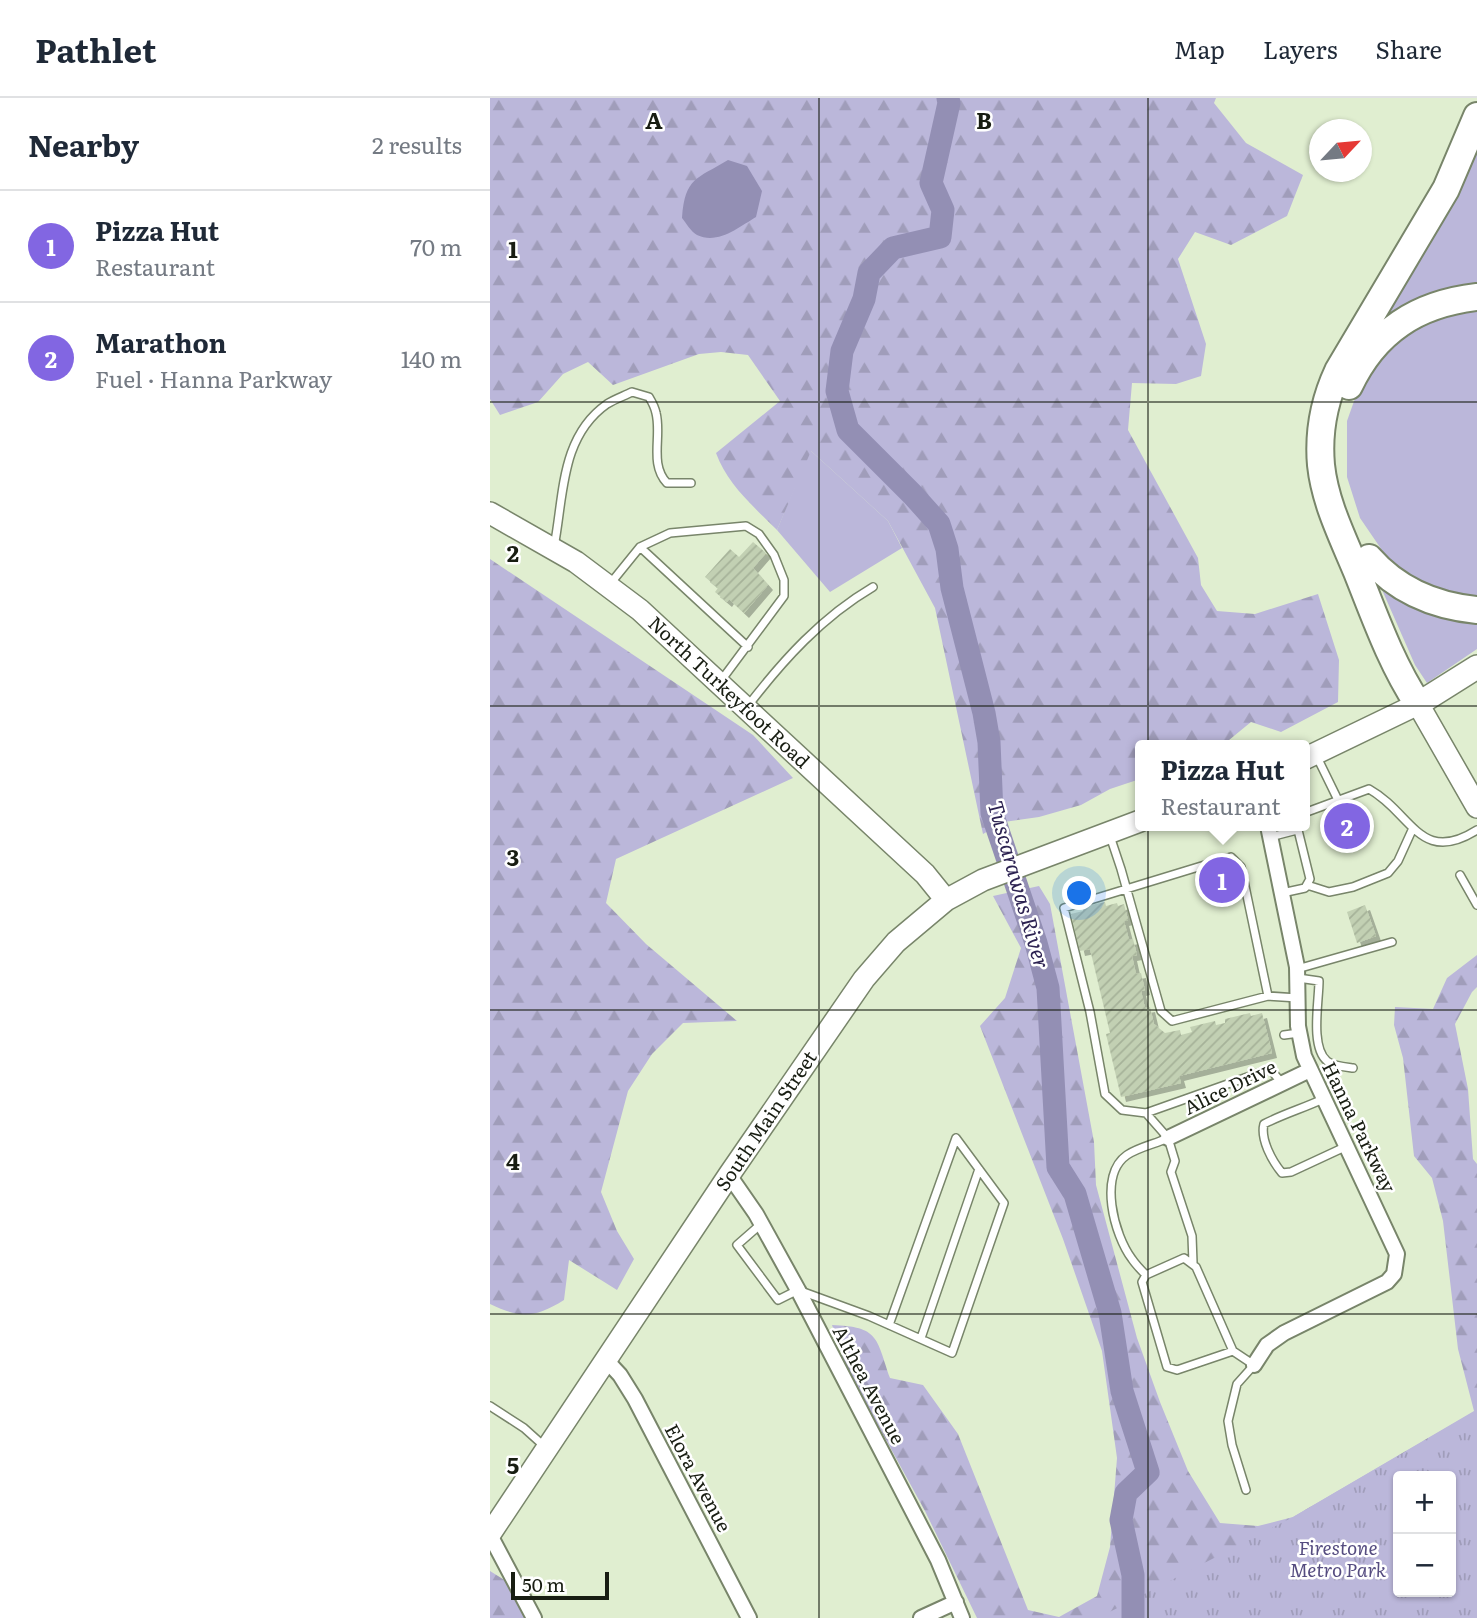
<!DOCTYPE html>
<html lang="en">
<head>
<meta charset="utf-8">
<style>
	:root { --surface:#fff; --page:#f2f2f3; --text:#1f2937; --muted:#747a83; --line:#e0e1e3; --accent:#8266e2 }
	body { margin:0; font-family:Literata,serif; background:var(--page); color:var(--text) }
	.controls { position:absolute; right:21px; bottom:21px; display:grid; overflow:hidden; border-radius:7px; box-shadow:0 2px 5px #0004 }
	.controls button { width:63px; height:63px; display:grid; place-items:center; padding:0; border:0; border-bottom:2px solid var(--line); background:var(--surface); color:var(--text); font:35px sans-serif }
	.compass { position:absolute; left:819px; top:21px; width:63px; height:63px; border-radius:50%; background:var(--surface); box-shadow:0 2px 5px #0004; rotate:64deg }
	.scale { position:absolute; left:21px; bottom:18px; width:98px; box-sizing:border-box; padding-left:7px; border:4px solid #181d12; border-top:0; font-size:19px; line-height:24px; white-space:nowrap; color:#181d12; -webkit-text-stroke:5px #fff; paint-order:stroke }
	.you { position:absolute; left:590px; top:796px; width:24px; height:24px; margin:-18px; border:5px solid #fff; border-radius:50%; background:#1a73e8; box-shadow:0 0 0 10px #1a73e833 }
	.badge { display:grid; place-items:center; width:46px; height:46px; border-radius:50%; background:var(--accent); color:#fff; font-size:23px; font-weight:700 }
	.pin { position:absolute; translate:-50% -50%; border:4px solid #fff; box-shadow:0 2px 7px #0006 }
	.popup { position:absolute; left:645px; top:642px; width:175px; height:91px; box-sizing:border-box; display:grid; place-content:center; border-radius:7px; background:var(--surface); filter:drop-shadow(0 2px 5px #0005); font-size:23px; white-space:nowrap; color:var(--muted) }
	.popup b { font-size:26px; color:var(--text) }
	.popup::after { content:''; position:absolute; left:50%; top:100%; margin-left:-14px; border:14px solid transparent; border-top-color:var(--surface) }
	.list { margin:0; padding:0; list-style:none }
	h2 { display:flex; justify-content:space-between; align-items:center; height:91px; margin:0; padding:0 28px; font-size:30px }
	h2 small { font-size:23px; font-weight:400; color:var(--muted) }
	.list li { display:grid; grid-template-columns:46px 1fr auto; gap:21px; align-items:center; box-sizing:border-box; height:112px; padding:0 28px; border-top:2px solid var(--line) }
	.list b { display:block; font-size:26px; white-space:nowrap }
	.list p { margin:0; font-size:23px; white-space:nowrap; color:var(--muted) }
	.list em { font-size:23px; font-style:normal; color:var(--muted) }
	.map { position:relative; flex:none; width:987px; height:1520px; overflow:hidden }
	header { display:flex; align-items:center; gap:42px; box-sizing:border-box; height:98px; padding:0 35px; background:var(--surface); border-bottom:2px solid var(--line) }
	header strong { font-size:33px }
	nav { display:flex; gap:38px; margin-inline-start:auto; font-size:24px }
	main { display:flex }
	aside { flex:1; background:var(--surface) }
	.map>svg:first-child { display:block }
	.grass { fill:#bbb7da }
	.forest { fill:url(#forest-firs) }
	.park { fill:url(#park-tufts); fill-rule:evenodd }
	.water { fill:#938fb4 }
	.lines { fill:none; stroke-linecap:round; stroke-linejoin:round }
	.river { stroke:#938fb4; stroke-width:23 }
	.building { fill:url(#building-hatch); filter:url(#shadow) }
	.lane-casing { stroke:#78856a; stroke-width:10 }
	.street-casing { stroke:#78856a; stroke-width:18 }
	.secondary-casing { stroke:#78856a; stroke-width:24 }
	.primary-casing { stroke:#78856a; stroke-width:26 }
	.highway-casing { stroke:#78856a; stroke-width:30 }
	.lane { stroke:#fff; stroke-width:7 }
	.street { stroke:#fff; stroke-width:14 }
	.secondary { stroke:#fff; stroke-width:21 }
	.primary { stroke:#fff; stroke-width:23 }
	.highway { stroke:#fff; stroke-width:26 }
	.grid { fill:none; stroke:#181d12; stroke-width:2; stroke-opacity:0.55 }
	.labels { text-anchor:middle; stroke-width:5; stroke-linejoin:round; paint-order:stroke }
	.street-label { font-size:19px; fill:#181d12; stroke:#fff }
	.park-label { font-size:19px; font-style:italic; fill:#554c80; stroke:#fff }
	.water-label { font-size:21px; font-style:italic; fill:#2d2352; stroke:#fff }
	.grid-label { font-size:23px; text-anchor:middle; font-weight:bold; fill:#181d12; stroke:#fff; stroke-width:5; stroke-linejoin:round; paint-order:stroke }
</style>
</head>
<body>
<header>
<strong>Pathlet</strong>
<nav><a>Map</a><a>Layers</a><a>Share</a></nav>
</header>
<main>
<aside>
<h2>Nearby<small>2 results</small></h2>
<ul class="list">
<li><span class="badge">1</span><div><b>Pizza Hut</b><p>Restaurant</p></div><em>70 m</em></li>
<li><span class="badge">2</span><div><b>Marathon</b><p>Fuel · Hanna Parkway</p></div><em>140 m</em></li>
</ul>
</aside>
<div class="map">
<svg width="987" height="1520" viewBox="0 0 987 1520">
	<defs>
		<pattern id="forest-firs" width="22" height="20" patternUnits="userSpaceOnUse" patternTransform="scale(1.75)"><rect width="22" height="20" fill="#bbb7da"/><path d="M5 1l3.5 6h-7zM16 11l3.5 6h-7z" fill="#a09dba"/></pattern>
		<pattern id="park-tufts" width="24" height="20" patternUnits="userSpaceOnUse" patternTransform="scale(1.75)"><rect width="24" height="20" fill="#bbb7da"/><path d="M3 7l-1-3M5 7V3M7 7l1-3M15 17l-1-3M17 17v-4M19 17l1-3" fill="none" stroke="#a09dba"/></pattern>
		<pattern id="building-hatch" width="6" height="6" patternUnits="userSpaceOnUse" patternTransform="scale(1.75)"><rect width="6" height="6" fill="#c2d0b3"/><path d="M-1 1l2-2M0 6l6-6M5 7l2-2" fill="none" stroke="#a6b299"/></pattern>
		<filter id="shadow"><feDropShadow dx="5" dy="5" stdDeviation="0" flood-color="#0004"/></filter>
	</defs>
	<rect width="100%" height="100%" fill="#e0eed0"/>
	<path class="grass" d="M 987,45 L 987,189 L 881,240 Z
		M 987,206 L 987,503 L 929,489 L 898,461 L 870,420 L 857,379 L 857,323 L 874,275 L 894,252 L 934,224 Z
		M 320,352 L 398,423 L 412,450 L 340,494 L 287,432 Z
		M 886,478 L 987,517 L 987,551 L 937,585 L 925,567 Z"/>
	<path class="forest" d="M 0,0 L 726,0 L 724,5 L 756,45 L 813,77 L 797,118 L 741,147 L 705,134 L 688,161 L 716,246 L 711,278 L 686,286 L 642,285 L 638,332 L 708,460 L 711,487 L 727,513 L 765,516 L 828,496 L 849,562 L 848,604 L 791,634 L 761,624 L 733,647 L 650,647 L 650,681 L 620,691 L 591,707 L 549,719 L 514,724 L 493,736 L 445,510 L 398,423 L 321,353 L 287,432 C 264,409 237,386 226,355 L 290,303 L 258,257 L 231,254 L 209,256 L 123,287 L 98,264 L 73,276 L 48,304 L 10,317 L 0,301 Z
		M 0,461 L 263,637 L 303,680 L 126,761 L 116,805 L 156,846 L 247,923 L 193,925 L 162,956 L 138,993 L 111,1094 L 127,1133 L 144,1161 L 127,1192 L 79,1162 L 74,1202 C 45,1220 31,1221 0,1206 Z
		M 549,788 L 560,806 L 604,1044 L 606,1087 L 647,1240 L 670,1304 L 698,1373 L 730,1425 L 768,1428 L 803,1419 L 984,1313 L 968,1251 L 953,1123 L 942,1080 L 924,1058 L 913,960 L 904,927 L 905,909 L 943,911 L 957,880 L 987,857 L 987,889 L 982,894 L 965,926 L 978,991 L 983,1061 L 987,1066 L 987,1520 L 961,1494 L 961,1378 L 908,1378 L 858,1520 L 487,1520 L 435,1413 L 356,1269 L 342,1227 C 389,1229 386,1239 400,1280 L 433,1287 L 468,1336 L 538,1512 L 569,1519 L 607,1498 L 620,1449 L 627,1360 L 612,1253 L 573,1141 L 490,928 L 515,900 L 531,850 L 503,798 Z
		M 0,1473 L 16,1483 L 35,1520 L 0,1520 Z"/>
	<path class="park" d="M 987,1312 L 987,1520 L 608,1520 L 803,1419 ZM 908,1378 L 961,1378 L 961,1494 L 908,1494 Z"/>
	<path class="water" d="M 238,62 L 257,68 L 272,93 L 266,119 C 249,129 228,147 207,137 C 201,134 196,125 192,120 C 195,79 207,81 238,62 Z"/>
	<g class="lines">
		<path class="river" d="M 458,0 L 459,5 L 441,85 L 453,112 L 450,139 L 403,150 L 379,175 L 374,201 L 352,253 L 347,293 L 358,332 L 422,396 L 449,426 L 457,451 L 462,490 L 494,615 L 499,644 L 502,715 L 546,845 L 558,890 L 568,1069 L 585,1096 L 597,1137 L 620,1215 L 632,1293 L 658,1374 L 636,1395 L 631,1422 L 643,1477 L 643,1520"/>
	</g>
	<path class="building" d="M 263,444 L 276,455 L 263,470 L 278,487 L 254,515 L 239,501 L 237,504 L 225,494 L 228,490 L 215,479 L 240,451 L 249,459 Z
		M 615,804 L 616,808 L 627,805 L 628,808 L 634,806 L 638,822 L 634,823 L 639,842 L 643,841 L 647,857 L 642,858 L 646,876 L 651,875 L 655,892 L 651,893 L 655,910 L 660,909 L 664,926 L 675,935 L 690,932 L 691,937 L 702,934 L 700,929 L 725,923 L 726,927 L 735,925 L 735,921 L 760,915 L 761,918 L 772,915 L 782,955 L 689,978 L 691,985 L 631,999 L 616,936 L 620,935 L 600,851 L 590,853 L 581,816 L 593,813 L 592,809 Z
		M 875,807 L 886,838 L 867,845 L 857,814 Z"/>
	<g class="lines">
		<defs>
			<path id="lane" d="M 64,449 C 74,398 70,339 117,306 C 125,301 134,298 142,294 L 159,299 C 162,304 165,310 166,315 C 172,338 159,366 177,385 L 201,385
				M 150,449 L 258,549
				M 120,486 L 150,449 L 180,435 L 256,428 L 269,436 L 284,457 L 294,482 L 294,498 L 230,584
				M 257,609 C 293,562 332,519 383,489
				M 826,657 L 848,702
				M 814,715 L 879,691 C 922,715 930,768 987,732
				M 620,738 L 631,771 L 671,913 L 682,923 L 778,898 L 808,900
				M 780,739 L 807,732
				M 970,777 L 987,807
				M 817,787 L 839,794 L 863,789 L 898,775 L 908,763 L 923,730
				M 792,795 L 815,790 L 820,781 L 807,728
				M 807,871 L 902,844
				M 808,880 L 829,883 C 829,903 820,949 837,963 C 843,968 855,969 863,970
				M 778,898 L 751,769 L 741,759 L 574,810 L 600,914 L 615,996 L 632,1012 L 656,1015 L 780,971 L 792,985
				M 794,937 L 809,935
				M 833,1001 C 814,1010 793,1016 774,1026 C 770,1041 782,1063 792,1075 L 801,1074 L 857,1048
				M 656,1015 L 678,1040 L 685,1063 L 681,1074 L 702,1138 L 703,1165
				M 271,1126 L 247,1147 L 288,1202 L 308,1192 L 379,1218 L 462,1255 L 514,1105 L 466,1040 L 399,1227
				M 656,1177 C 651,1172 646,1167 642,1161 C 624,1137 608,1077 637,1057 C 649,1049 665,1046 678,1040
				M 431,1240 L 489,1071
				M 743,1253 L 687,1272 L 677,1269 L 652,1184 L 656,1177 L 694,1160 L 706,1169 L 743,1253 L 764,1267 L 747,1286 L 738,1323 L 742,1347 L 756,1392
				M 0,1308 L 34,1330 L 54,1348"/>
			<path id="street" d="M 678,1040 L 820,972
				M 239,1077 L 266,1116 L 308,1192 L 448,1462 L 472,1520
				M 116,1262 L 130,1277 L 145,1301 L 259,1520
				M 764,1267 L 777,1247 L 794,1235 L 897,1184 L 904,1176 L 907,1156 L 814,958 L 808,928 L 807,869 L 778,728
				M 0,1437 L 44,1520
				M 431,1520 L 466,1504"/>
			<path id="secondary" d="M 0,415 L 86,464 L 150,512 L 435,776 L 456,802
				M 814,661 L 928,606 L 987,709
				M 0,1436 L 239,1077 L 374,881 L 406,844 L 456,802 L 493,782 L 650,723"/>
			<path id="primary" d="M 928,606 L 987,569"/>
			<path id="highway" d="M 859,288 C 885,233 927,206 987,199
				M 879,460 C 907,492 945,508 987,512
				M 928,606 C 901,565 885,519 867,474 C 853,440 835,405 831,367 C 828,333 834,303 848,273 L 956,91 L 987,18"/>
		</defs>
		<use href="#lane" class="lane-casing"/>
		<use href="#street" class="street-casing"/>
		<use href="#secondary" class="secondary-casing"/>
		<use href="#primary" class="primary-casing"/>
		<use href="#highway" class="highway-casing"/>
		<use href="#lane" class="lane"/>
		<use href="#street" class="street"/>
		<use href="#secondary" class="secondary"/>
		<use href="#primary" class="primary"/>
		<use href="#highway" class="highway"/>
	</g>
	<path class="grid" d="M 329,0 L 329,1520M 658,0 L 658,1520M 0,304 L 987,304M 0,608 L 987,608M 0,912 L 987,912M 0,1216 L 987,1216"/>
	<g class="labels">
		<g class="street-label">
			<text transform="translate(239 594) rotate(43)" y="7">North Turkeyfoot Road</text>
			<text transform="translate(740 989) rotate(-26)" y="7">Alice Drive</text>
			<text transform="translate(276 1023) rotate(-56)" y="7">South Main Street</text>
			<text transform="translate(869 1029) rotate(64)" y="7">Hanna Parkway</text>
			<text transform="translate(379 1287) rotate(62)" y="7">Althea Avenue</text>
			<text transform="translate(208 1380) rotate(62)" y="7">Elora Avenue</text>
		</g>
		<g class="park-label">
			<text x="848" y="1457">Firestone<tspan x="848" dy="22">Metro Park</tspan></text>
		</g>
		<g class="water-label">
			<text transform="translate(528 787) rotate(74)" y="7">Tuscarawas River</text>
		</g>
	</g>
	<g class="grid-label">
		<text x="164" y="31">A</text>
		<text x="494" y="31">B</text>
		<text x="23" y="160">1</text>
		<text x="23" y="464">2</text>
		<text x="23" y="768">3</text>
		<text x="23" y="1072">4</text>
		<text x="23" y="1376">5</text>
	</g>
</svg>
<div class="controls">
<button>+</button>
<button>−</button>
</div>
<svg class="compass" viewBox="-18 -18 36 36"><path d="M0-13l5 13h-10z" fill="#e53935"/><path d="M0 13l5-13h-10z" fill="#747a83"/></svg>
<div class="scale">50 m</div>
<div class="you"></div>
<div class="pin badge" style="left:732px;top:782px">1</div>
<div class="popup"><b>Pizza Hut</b>Restaurant</div>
<div class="pin badge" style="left:857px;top:728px">2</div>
</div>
</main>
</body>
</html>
